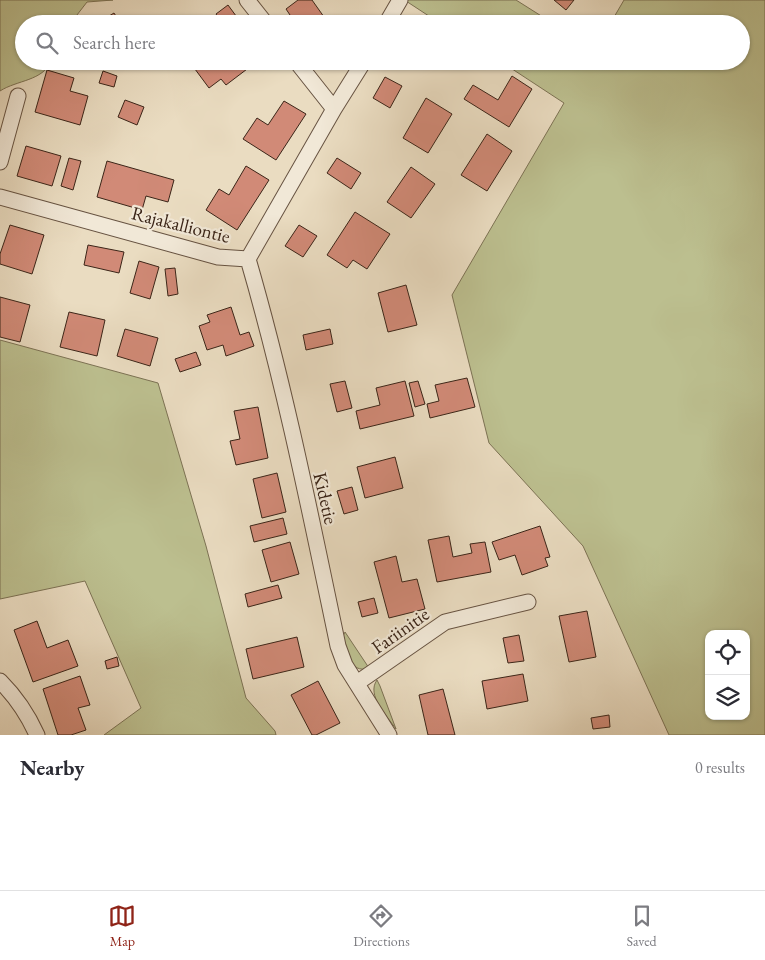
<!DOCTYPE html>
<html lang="en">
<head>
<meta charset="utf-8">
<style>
	:root { --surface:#fff; --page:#f2f2f3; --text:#2b2b33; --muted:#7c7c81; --line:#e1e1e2; --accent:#8f2418 }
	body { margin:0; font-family:"EB Garamond",serif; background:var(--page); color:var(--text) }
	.controls { position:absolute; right:15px; bottom:15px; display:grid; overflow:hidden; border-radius:10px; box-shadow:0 1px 4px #0004 }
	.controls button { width:45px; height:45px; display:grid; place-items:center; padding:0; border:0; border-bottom:1px solid var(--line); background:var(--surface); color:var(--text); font:25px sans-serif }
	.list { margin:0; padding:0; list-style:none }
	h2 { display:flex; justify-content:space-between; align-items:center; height:65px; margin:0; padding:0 20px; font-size:21px }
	h2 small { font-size:16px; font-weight:400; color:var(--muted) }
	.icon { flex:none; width:28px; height:28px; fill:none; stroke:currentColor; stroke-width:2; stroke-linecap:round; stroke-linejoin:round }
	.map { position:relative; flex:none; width:765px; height:735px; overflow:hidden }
	.search { position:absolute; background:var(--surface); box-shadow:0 1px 4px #0004; left:15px; right:15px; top:15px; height:55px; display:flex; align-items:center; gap:12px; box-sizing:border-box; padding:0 18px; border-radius:28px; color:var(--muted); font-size:19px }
	.sheet { height:155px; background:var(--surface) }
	nav { display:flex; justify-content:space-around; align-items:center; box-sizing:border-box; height:70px; border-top:1px solid var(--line); background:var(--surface); font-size:14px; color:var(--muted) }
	nav a { display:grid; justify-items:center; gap:2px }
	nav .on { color:var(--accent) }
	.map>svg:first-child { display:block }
	.green { fill:#bcbf8f; stroke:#7c7254; fill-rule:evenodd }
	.building { fill:#d18a77; stroke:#3b2518 }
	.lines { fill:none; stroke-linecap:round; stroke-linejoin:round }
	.street-casing { stroke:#675342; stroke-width:17 }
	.street { stroke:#f1e8d7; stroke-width:15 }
	.labels { text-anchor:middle; stroke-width:4.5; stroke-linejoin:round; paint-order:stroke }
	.street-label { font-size:19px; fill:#3b2518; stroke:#f1e8d7 }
</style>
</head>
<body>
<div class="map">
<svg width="765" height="735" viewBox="0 0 765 735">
	<rect width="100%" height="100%" fill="#eadcc1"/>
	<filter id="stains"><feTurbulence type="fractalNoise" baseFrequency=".004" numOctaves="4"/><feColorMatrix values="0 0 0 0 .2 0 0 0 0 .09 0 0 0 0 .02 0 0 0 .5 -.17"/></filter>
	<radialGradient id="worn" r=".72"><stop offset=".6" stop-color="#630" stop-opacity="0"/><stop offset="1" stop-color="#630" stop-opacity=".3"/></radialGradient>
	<path class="green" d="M 0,0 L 113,0 L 87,2 L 70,24 L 24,24 L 24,61 L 51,61 C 43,81 17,80 0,91 Z
		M 406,0 L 516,0 L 554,24 L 441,24 L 406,1 Z
		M 624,0 L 765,0 L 765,735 L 669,735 L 583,546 L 489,443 L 452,295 L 564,103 L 500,61 L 741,61 L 741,24 L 610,24 ZM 709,634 L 746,634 L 746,716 L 709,716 Z
		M 0,340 L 158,383 L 206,546 L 246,698 L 275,731 L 276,735 L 104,735 L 141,708 L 85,581 L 0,599 Z
		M 345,632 L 369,668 C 349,675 347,649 343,636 Z
		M 377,680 L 380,686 L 396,729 C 387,716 366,695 377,680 Z"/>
	<path class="building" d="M 298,0 L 312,0 L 329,24 L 296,24 L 286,9 Z
		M 554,0 L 574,0 L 566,10 Z
		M 228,5 L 242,24 L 223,24 L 216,14 Z
		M 114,13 L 121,24 L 96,24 Z
		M 189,61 L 254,61 L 255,63 L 226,85 L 221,79 L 209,88 Z
		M 47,70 L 74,78 L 70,91 L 88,96 L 80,125 L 35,112 Z
		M 103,71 L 117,76 L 114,87 L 99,83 Z
		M 512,76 L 532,89 L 509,127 L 464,99 L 473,85 L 498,100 Z
		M 385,77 L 402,86 L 390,108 L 373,98 Z
		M 426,98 L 452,114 L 428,153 L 403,138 Z
		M 125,100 L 144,107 L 137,125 L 118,117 Z
		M 284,101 L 306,114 L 276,160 L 243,139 L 257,118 L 268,125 Z
		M 487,134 L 512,151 L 487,191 L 461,175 Z
		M 26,146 L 61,156 L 52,186 L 17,176 Z
		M 69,158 L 81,161 L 73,190 L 61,186 Z
		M 337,158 L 361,173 L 351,189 L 327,173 Z
		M 107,161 L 174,180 L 168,202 L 146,196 L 142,210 L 97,197 Z
		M 246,166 L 269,180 L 237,230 L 206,210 L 219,189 L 229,195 Z
		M 411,167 L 435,184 L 411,218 L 387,202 Z
		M 355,212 L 390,234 L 367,269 L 353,260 L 347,268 L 327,255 Z
		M 10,225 L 44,235 L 32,274 L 0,264 L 0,254 Z
		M 299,225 L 317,236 L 303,257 L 285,246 Z
		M 88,245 L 124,252 L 119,273 L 84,265 Z
		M 139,261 L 159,267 L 150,299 L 130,293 Z
		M 175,268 L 178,294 L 168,296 L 165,269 Z
		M 406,285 L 417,325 L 388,332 L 378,293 Z
		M 0,297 L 30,305 L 20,342 L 0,337 Z
		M 231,307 L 240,335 L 249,332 L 254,346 L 226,356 L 223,345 L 207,350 L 199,326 L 210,322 L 207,315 Z
		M 69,312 L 105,320 L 97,356 L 60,347 Z
		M 125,329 L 158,338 L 150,366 L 117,356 Z
		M 330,329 L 333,344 L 306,350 L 303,335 Z
		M 196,352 L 201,365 L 180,372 L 175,359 Z
		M 467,378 L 475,407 L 430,418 L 427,404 L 439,401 L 435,385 Z
		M 345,381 L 352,408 L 337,412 L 330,384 Z
		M 405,381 L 414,416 L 360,429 L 356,411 L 380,405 L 376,388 Z
		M 418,381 L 425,404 L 415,407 L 409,383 Z
		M 258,407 L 268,458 L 236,465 L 230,441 L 240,439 L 234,411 Z
		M 395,457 L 403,488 L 365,498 L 357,467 Z
		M 277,473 L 286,512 L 262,518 L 253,479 Z
		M 352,487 L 358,510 L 344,514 L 337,491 Z
		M 283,518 L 287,534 L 254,542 L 250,526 Z
		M 540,526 L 550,557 L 545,558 L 548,566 L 522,575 L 515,555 L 499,560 L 492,542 Z
		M 449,536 L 453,557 L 472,553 L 470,544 L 485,542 L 491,572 L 437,582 L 428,540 Z
		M 290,542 L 299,574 L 271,582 L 262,550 Z
		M 396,556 L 402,582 L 417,579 L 425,609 L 389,618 L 374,562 Z
		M 278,585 L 282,598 L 248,607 L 245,594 Z
		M 374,598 L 378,613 L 362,617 L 358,602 Z
		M 587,611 L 596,657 L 569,662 L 559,616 Z
		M 37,621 L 47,648 L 68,640 L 78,666 L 33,682 L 14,630 Z
		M 519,635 L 524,661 L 508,663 L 503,638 Z
		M 297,637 L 304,667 L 253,679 L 246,649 Z
		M 117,657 L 119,666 L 107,669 L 105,661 Z
		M 523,674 L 528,701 L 487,709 L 482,681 Z
		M 80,676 L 90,705 L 78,708 L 86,730 L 71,735 L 58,735 L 43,689 Z
		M 318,681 L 340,723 L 316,735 L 312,735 L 291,695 Z
		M 443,689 L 455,735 L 428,735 L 419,695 Z
		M 609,715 L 610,727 L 593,729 L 591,718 Z"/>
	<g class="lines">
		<defs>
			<path id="street" d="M 247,0 L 266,24
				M 386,24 L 400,0
				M 296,61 L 334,109
				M 0,162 L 18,96
				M 0,197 L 218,257 L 248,259 L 334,109 L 364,61
				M 248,259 C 285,386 311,517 338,646 L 345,665 L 389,735
				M 0,681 C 15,696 28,715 37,735
				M 357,683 L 445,622 L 528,602"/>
		</defs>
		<use href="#street" class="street-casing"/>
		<use href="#street" class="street"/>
	</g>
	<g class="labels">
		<g class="street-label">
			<text transform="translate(181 224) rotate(14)" y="7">Rajakalliontie</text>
			<text transform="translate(326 498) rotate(77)" y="7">Kidetie</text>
			<text transform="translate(400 630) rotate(-35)" y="7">Fariinitie</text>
		</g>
	</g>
	<rect width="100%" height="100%" filter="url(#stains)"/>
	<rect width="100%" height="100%" fill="url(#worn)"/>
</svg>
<div class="controls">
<button><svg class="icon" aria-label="locate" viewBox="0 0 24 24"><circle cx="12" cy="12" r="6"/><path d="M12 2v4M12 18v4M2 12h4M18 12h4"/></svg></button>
<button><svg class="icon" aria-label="layers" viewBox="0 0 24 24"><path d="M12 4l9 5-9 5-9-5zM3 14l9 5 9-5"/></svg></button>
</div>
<div class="search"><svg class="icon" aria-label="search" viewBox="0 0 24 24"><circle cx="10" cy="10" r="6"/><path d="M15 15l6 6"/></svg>Search here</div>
</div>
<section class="sheet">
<h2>Nearby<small>0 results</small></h2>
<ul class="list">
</ul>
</section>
<nav>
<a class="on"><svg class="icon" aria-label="map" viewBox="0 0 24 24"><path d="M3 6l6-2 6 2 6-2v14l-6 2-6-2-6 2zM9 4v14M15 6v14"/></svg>Map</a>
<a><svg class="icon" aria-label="directions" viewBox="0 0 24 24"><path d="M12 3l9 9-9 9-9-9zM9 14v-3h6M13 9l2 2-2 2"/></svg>Directions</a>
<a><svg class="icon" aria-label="saved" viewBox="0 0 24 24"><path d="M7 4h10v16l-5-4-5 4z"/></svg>Saved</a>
</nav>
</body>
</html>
